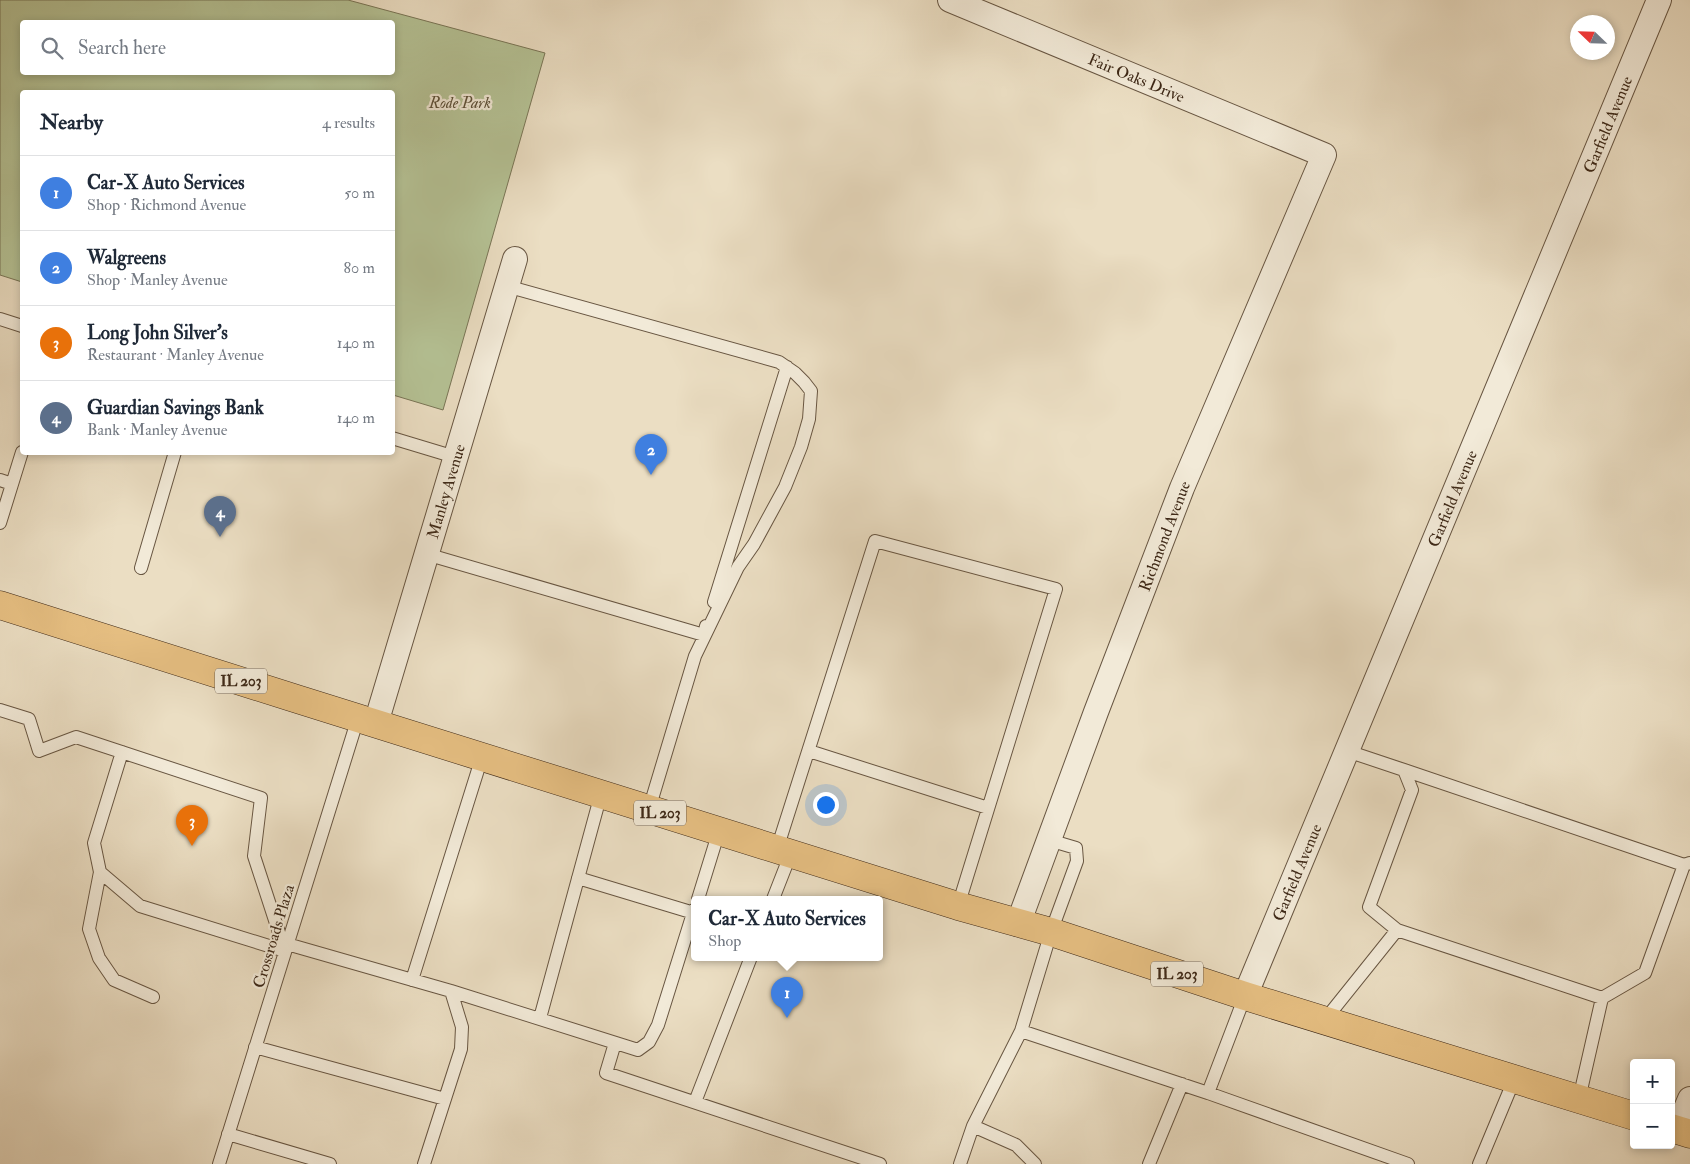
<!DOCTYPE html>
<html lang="en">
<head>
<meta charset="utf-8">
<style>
	:root { --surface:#fff; --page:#f2f2f3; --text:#1f2937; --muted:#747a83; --line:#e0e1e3; --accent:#8f2418 }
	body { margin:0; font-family:"IM FELL Double Pica",serif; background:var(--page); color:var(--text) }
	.controls { position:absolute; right:15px; bottom:15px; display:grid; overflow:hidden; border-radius:5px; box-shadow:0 2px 8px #0003 }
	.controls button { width:45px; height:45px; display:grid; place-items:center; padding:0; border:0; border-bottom:1px solid var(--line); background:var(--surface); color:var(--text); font:25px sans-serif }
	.compass { position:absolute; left:1570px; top:15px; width:45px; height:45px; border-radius:50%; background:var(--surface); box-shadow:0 2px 8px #0003; rotate:293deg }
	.you { position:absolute; left:825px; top:804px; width:18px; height:18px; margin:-12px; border:4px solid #fff; border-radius:50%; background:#1a73e8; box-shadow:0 0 0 8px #1a73e833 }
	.badge { display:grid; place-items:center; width:32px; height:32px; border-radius:50%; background:var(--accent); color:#fff; font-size:16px; font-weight:700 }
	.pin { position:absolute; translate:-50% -41px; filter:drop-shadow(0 1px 2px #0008) }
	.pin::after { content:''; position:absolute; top:26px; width:18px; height:15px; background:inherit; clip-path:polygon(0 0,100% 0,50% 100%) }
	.popup { position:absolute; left:691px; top:896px; width:192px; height:65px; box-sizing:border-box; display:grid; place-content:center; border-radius:5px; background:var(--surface); filter:drop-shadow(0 1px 4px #0005); font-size:16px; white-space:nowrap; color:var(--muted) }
	.popup b { font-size:19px; color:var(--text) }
	.popup::after { content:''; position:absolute; left:50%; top:100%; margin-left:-10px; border:10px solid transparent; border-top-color:var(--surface) }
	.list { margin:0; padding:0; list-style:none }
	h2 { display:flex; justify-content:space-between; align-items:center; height:65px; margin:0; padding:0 20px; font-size:21px }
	h2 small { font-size:16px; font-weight:400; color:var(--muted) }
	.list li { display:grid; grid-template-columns:32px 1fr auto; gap:15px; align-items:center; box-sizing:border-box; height:75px; padding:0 20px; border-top:1px solid var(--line) }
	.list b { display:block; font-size:19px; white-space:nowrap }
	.list p { margin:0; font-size:16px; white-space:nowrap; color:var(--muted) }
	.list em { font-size:16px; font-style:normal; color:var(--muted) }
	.icon { flex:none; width:28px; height:28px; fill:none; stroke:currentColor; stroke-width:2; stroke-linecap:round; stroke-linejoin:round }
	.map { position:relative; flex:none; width:1690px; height:1164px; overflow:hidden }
	.search { position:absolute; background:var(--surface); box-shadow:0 2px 8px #0003; left:20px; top:20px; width:375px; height:55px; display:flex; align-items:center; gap:12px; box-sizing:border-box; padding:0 18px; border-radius:5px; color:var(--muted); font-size:19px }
	.panel { position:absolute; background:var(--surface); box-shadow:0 2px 8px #0003; left:20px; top:90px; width:375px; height:365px; border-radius:5px }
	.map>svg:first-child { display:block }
	.green { fill:#b5c295; stroke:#797556; fill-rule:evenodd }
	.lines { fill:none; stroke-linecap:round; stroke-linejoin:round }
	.lane-casing { stroke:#685642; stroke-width:14 }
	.street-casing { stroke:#685642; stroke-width:26 }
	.primary-casing { stroke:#3d2817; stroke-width:29 }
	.lane { stroke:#f2ead8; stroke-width:12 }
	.street { stroke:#f2ead8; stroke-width:24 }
	.primary { stroke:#e6bf82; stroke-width:28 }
	.labels { text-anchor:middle; stroke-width:4.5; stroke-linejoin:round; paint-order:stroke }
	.shield { fill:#f2ead8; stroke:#736251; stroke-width:1 }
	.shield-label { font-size:15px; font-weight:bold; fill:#3d2817 }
	.street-label { font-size:16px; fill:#3d2817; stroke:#f2ead8 }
	.park-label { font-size:16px; font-style:italic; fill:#5b4e36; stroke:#f2ead8 }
</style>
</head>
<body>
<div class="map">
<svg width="1690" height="1164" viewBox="0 0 1690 1164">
	<rect width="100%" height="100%" fill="#ebdec3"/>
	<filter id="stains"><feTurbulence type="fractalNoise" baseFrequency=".004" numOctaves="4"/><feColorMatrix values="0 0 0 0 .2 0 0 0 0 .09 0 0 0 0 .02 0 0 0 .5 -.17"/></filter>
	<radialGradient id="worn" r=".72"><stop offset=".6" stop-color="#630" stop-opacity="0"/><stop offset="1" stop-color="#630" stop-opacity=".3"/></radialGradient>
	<path class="green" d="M 0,0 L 348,0 L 545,53 L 443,410 L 393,395 L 392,92 L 22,92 L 22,282 L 0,275 ZM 22,22 L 392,22 L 392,72 L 22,72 Z"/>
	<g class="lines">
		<defs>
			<path id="lane" d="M 506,286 L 779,362 L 795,373 L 804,382 L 811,391 L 809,419 L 801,447 L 785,487 L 754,544 L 738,567 L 695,656 L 649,809
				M 0,319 L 22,326
				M 392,438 L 455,457
				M 0,480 L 12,484
				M 0,523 L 22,452
				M 426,554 L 704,635 L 706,626
				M 141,568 L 175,452
				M 714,602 L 787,367
				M 0,710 L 29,719 L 39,751 L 76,737 L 261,798 L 254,856 L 285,951
				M 809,751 L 988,808
				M 1347,751 L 1404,770 L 1412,790 L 1369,907 L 1397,930 L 1602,998
				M 122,752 L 94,843 L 100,872 L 140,906 L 285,951
				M 1404,770 L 1684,865
				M 777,849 L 875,541 L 1056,589 L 958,906
				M 100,872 L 89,929 L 99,958 L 114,980 L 153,997
				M 578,878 L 694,913
				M 698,899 L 719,831
				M 773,899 L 791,853
				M 287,944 L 451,991 L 462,1027 L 461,1049 L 424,1164
				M 412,980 L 482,757
				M 451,991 L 638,1050 L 649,1042 L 658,1025 L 694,910
				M 1245,996 L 1208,1093 L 1408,1164
				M 540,1018 L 601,794
				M 1324,1021 L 1397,930
				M 1021,1031 L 1208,1093
				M 615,1043 L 606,1073 L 880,1164
				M 255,1047 L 445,1099
				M 1579,1099 L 1602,998 L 1645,973 L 1684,865 L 1690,863
				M 695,1102 L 751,957
				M 973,1126 L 1016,1145 L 1035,1164
				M 228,1134 L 330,1164
				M 219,1164 L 358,718
				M 960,1164 L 973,1126 L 1021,1031 L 1051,932 L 1077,861 L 1076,848 L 1049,840
				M 1149,1164 L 1182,1084
				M 1479,1164 L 1514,1080"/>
			<g id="street">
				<path id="s1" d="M 950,0 L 1324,155 L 1182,488 L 1096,712 L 1018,924"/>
				<path id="s2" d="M 376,723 L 515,259"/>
				<path id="s3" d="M 1245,996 L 1659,0"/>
				<path d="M 1677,1130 L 1690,1099"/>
			</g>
			<path id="primary" d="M 0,605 L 297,699 L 958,906 L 1051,932 L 1245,996 L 1634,1116
				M 1671,1128 L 1690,1134"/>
		</defs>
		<use href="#lane" class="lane-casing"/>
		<use href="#street" class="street-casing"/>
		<use href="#primary" class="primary-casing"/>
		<use href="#lane" class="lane"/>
		<use href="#street" class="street"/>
		<use href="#primary" class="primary"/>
	</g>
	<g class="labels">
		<g class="shield">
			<rect x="215" y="668.5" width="52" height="25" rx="4"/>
			<rect x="634" y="800.5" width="52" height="25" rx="4"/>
			<rect x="1151" y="961.5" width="52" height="25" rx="4"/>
		</g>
		<g class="shield-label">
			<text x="241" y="686">IL 203</text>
			<text x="660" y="818">IL 203</text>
			<text x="1177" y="979">IL 203</text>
		</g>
		<g class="street-label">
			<text dy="6" stroke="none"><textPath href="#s1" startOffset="202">Fair Oaks Drive</textPath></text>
			<text dy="6" stroke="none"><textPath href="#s3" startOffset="944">Garfield Avenue</textPath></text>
			<text dy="6" stroke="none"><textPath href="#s2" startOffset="242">Manley Avenue</textPath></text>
			<text dy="6" stroke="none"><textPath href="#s3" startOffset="539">Garfield Avenue</textPath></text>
			<text transform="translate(1164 536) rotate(-69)" y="6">Richmond Avenue</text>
			<text dy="6" stroke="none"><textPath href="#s3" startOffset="134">Garfield Avenue</textPath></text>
			<text transform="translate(273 936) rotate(-73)" y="6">Crossroads Plaza</text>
		</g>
		<g class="park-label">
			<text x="460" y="108">Rode Park</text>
		</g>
	</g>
	<rect width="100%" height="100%" filter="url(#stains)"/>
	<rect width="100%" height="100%" fill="url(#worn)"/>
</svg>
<div class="controls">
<button>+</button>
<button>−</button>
</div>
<svg class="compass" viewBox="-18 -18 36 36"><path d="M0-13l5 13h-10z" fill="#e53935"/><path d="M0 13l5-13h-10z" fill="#747a83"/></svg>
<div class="you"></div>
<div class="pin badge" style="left:787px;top:1018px;background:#3f7fe0">1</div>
<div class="popup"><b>Car-X Auto Services</b>Shop</div>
<div class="pin badge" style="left:651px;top:475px;background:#3f7fe0">2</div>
<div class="pin badge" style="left:192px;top:846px;background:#e8710a">3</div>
<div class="pin badge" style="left:220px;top:537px;background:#5c6f8a">4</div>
<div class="search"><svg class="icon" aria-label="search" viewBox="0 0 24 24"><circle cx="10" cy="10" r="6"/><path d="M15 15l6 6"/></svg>Search here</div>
<section class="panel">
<h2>Nearby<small>4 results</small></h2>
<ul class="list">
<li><span class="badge" style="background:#3f7fe0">1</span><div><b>Car-X Auto Services</b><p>Shop · Richmond Avenue</p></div><em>50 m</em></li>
<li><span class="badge" style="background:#3f7fe0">2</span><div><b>Walgreens</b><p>Shop · Manley Avenue</p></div><em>80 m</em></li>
<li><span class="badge" style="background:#e8710a">3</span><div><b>Long John Silver's</b><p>Restaurant · Manley Avenue</p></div><em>140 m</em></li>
<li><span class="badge" style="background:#5c6f8a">4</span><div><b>Guardian Savings Bank</b><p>Bank · Manley Avenue</p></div><em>140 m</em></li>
</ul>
</section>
</div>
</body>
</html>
